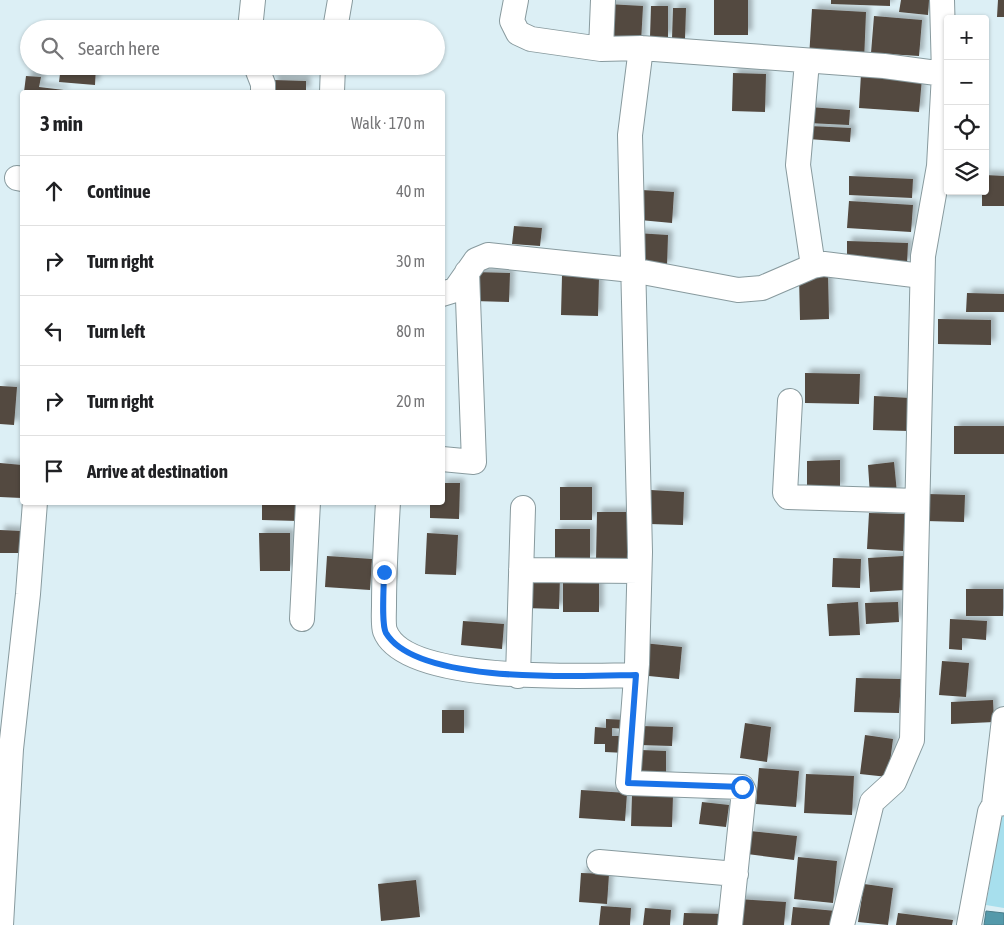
<!DOCTYPE html>
<html lang="en">
<head>
<meta charset="utf-8">
<style>
	:root { --surface:#fff; --page:#f2f2f2; --text:#202124; --muted:#757577; --line:#e0e0e0 }
	body { margin:0; font-family:"Asap Condensed",sans-serif; background:var(--page); color:var(--text) }
	.controls { position:absolute; right:15px; top:15px; display:grid; overflow:hidden; border-radius:5px; box-shadow:0 1px 4px #0004 }
	.controls button { width:45px; height:45px; display:grid; place-items:center; padding:0; border:0; border-bottom:1px solid var(--line); background:var(--surface); color:var(--text); font:25px sans-serif }
	.stop { position:absolute; width:15px; height:15px; margin:-11px; border:4px solid #1a73e8; border-radius:50%; background:#fff }
	.stop.end { background:#1a73e8; border-color:#fff; box-shadow:0 1px 5px #0008 }
	.list { margin:0; padding:0; list-style:none }
	h2 { display:flex; justify-content:space-between; align-items:center; height:65px; margin:0; padding:0 20px; font-size:21px }
	h2 small { font-size:16px; font-weight:400; color:var(--muted) }
	.list li { display:grid; grid-template-columns:32px 1fr auto; gap:15px; align-items:center; box-sizing:border-box; height:70px; padding:0 20px; border-top:1px solid var(--line) }
	.list b { display:block; font-size:19px; white-space:nowrap }
	.list em { font-size:16px; font-style:normal; color:var(--muted) }
	.icon { flex:none; width:28px; height:28px; fill:none; stroke:currentColor; stroke-width:2; stroke-linecap:round; stroke-linejoin:round }
	.map { position:relative; flex:none; width:1004px; height:925px; overflow:hidden }
	.search { position:absolute; background:var(--surface); box-shadow:0 1px 4px #0004; left:20px; top:20px; width:425px; height:55px; display:flex; align-items:center; gap:12px; box-sizing:border-box; padding:0 18px; border-radius:28px; color:var(--muted); font-size:19px }
	.panel { position:absolute; background:var(--surface); box-shadow:0 1px 4px #0004; left:20px; top:90px; width:425px; height:415px; border-radius:5px }
	.map>svg:first-child { display:block }
	.green { fill:#a7dfed }
	.water { fill:#5499aa; stroke:#4b7d8a }
	.building { fill:#53483f; filter:url(#shadow) }
	.lines { fill:none; stroke-linecap:round; stroke-linejoin:round }
	.minor-casing { stroke:#889a9e; stroke-width:26 }
	.minor { stroke:#fff; stroke-width:24 }
	.route { stroke:#1a73e8; stroke-width:6 }
</style>
</head>
<body>
<div class="map">
<svg width="1004" height="925" viewBox="0 0 1004 925">
	<defs>
		<filter id="shadow"><feDropShadow dx="4.5" dy="-4.5" stdDeviation="2.5" flood-color="#0004"/></filter>
	</defs>
	<rect width="100%" height="100%" fill="#dceff5"/>
	<path class="green" d="M 1002,812 L 1004,812 L 1004,908 L 986,905 Z"/>
	<path class="water" d="M 986,911 L 1004,913 L 1004,925 L 984,925 Z"/>
	<path class="building" d="M 714,0 L 748,0 L 748,35 L 714,35 Z
		M 831,0 L 890,0 L 890,6 L 831,4 Z
		M 901,0 L 929,0 L 928,15 L 899,12 Z
		M 998,0 L 1004,0 L 1004,17 L 997,17 Z
		M 607,4 L 643,6 L 641,42 L 606,41 Z
		M 651,6 L 668,6 L 668,38 L 650,37 Z
		M 673,8 L 686,8 L 685,39 L 672,39 Z
		M 812,9 L 866,12 L 864,61 L 809,58 Z
		M 874,16 L 922,20 L 919,56 L 871,53 Z
		M 61,66 L 96,66 L 95,85 L 59,82 Z
		M 733,73 L 766,74 L 765,112 L 732,111 Z
		M 861,74 L 922,78 L 919,112 L 859,108 Z
		M 26,76 L 41,77 L 39,87 L 64,90 L 64,92 L 24,92 Z
		M 273,80 L 306,81 L 306,92 L 273,92 Z
		M 809,107 L 850,110 L 849,125 L 808,123 Z
		M 809,126 L 851,128 L 850,142 L 808,139 Z
		M 985,175 L 1004,176 L 1004,206 L 982,206 L 982,191 L 985,191 Z
		M 849,176 L 913,179 L 912,198 L 849,195 Z
		M 642,190 L 674,192 L 672,223 L 640,220 Z
		M 849,201 L 913,205 L 911,232 L 847,228 Z
		M 514,226 L 542,228 L 540,246 L 512,244 Z
		M 636,233 L 668,235 L 667,266 L 635,265 Z
		M 847,241 L 908,243 L 907,264 L 847,263 Z
		M 474,272 L 510,273 L 509,302 L 474,301 Z
		M 799,275 L 828,275 L 829,319 L 800,320 Z
		M 562,276 L 599,277 L 598,316 L 561,315 Z
		M 967,293 L 1004,294 L 1004,312 L 966,312 Z
		M 938,319 L 991,320 L 991,345 L 938,344 Z
		M 805,373 L 860,374 L 859,404 L 805,403 Z
		M 0,386 L 17,387 L 14,425 L 0,424 Z
		M 874,396 L 910,398 L 909,431 L 873,430 Z
		M 954,426 L 1004,426 L 1004,454 L 954,454 Z
		M 840,460 L 840,489 L 807,489 L 807,461 Z
		M 894,462 L 897,493 L 870,495 L 868,465 Z
		M 0,463 L 22,465 L 22,498 L 0,497 Z
		M 442,483 L 460,483 L 459,519 L 430,518 L 430,502 L 442,502 Z
		M 560,487 L 592,487 L 592,520 L 560,520 Z
		M 651,490 L 684,492 L 683,525 L 650,524 Z
		M 927,494 L 965,495 L 964,522 L 926,521 Z
		M 262,502 L 300,502 L 299,521 L 262,520 Z
		M 597,512 L 633,512 L 633,561 L 596,561 Z
		M 869,513 L 905,514 L 903,551 L 867,549 Z
		M 555,529 L 590,529 L 590,560 L 555,560 Z
		M 0,530 L 21,531 L 20,553 L 0,553 Z
		M 259,533 L 290,533 L 290,571 L 260,571 Z
		M 427,533 L 458,535 L 456,575 L 425,574 Z
		M 327,556 L 372,559 L 370,590 L 325,587 Z
		M 904,556 L 905,590 L 870,592 L 868,558 Z
		M 833,558 L 861,559 L 860,588 L 832,587 Z
		M 525,575 L 560,576 L 559,609 L 524,608 Z
		M 563,577 L 599,577 L 599,612 L 563,612 Z
		M 966,589 L 1003,589 L 1003,616 L 966,616 Z
		M 858,602 L 860,635 L 829,636 L 827,604 Z
		M 898,602 L 899,622 L 866,624 L 865,603 Z
		M 950,619 L 987,621 L 986,640 L 962,638 L 962,650 L 949,649 Z
		M 463,621 L 504,624 L 502,649 L 461,645 Z
		M 643,643 L 682,647 L 679,679 L 639,675 Z
		M 942,661 L 969,663 L 966,697 L 939,695 Z
		M 856,678 L 901,679 L 899,713 L 854,712 Z
		M 993,700 L 994,722 L 951,724 L 951,702 Z
		M 442,710 L 464,710 L 464,733 L 442,733 Z
		M 606,719 L 627,720 L 627,729 L 612,728 L 612,736 L 627,736 L 626,753 L 605,752 L 605,744 L 594,744 L 595,727 L 606,728 Z
		M 745,723 L 771,727 L 767,762 L 740,758 Z
		M 640,726 L 673,727 L 672,746 L 639,745 Z
		M 865,735 L 893,739 L 888,777 L 860,774 Z
		M 641,750 L 666,751 L 666,779 L 640,779 Z
		M 759,768 L 799,771 L 796,807 L 756,804 Z
		M 806,774 L 854,776 L 852,815 L 804,813 Z
		M 581,790 L 627,793 L 625,821 L 579,818 Z
		M 632,794 L 673,795 L 672,827 L 631,826 Z
		M 702,802 L 729,805 L 726,827 L 699,824 Z
		M 750,831 L 797,836 L 794,860 L 747,854 Z
		M 798,857 L 837,861 L 833,903 L 794,899 Z
		M 581,873 L 609,874 L 607,904 L 579,902 Z
		M 416,880 L 420,917 L 381,921 L 378,884 Z
		M 864,884 L 893,888 L 888,925 L 858,922 Z
		M 737,899 L 786,902 L 784,925 L 735,925 Z
		M 601,906 L 631,908 L 630,925 L 599,925 Z
		M 793,907 L 836,911 L 835,925 L 791,925 Z
		M 645,908 L 671,910 L 670,925 L 643,925 Z
		M 684,913 L 724,914 L 724,925 L 683,925 Z
		M 898,913 L 953,920 L 952,925 L 896,925 Z"/>
	<g class="lines">
		<defs>
			<path id="minor" d="M 516,0 L 512,21 L 518,33 L 531,39 L 601,49 L 641,48 L 884,66 L 944,74
				M 250,29 L 253,0
				M 335,29 L 340,0
				M 641,48 L 630,135 L 640,552 L 637,664 L 628,783 L 742,787 L 744,791 L 730,925
				M 601,49 L 603,0
				M 807,62 L 798,165 L 813,266
				M 256,66 L 263,84 L 263,92
				M 332,92 L 333,66
				M 17,178 L 22,179
				M 442,294 L 455,290 L 476,260 L 488,255 L 632,270 L 738,290 L 762,288 L 813,266 L 824,264 L 922,276
				M 790,401 L 785,493 L 788,497 L 917,501
				M 442,459 L 474,462 L 467,272
				M 388,502 C 386,537 384,571 384,605 C 384,613 383,625 385,631 C 405,684 588,676 636,675
				M 521,570 L 639,571
				M 302,619 L 308,502
				M 518,676 L 523,508
				M 994,805 L 1004,719
				M 599,862 L 736,874
				M 1,925 L 11,749 L 28,594 L 35,502
				M 842,925 L 872,802 L 894,782 L 912,740 L 923,256 L 939,166 L 944,74 L 942,0
				M 969,925 L 990,812 L 994,805 L 1004,803"/>
		</defs>
		<use href="#minor" class="minor-casing"/>
		<use href="#minor" class="minor"/>
	</g>
	<g class="lines">
		<path class="route" d="M 384,572 C 384,586 381,624 386,633 C 417,685 582,676 636,675 L 628,783 L 742,787"/>
	</g>
</svg>
<div class="controls">
<button>+</button>
<button>−</button>
<button><svg class="icon" aria-label="locate" viewBox="0 0 24 24"><circle cx="12" cy="12" r="6"/><path d="M12 2v4M12 18v4M2 12h4M18 12h4"/></svg></button>
<button><svg class="icon" aria-label="layers" viewBox="0 0 24 24"><path d="M12 4l9 5-9 5-9-5zM3 14l9 5 9-5"/></svg></button>
</div>
<div class="stop" style="left:742px;top:787px"></div>
<div class="stop end" style="left:384px;top:572px"></div>
<div class="search"><svg class="icon" aria-label="search" viewBox="0 0 24 24"><circle cx="10" cy="10" r="6"/><path d="M15 15l6 6"/></svg>Search here</div>
<section class="panel">
<h2>3 min<small>Walk · 170 m</small></h2>
<ul class="list">
<li><svg class="icon" aria-label="ahead" viewBox="0 0 24 24"><path d="M12 20V5M6 11l6-6 6 6"/></svg><div><b>Continue</b></div><em>40 m</em></li>
<li><svg class="icon" aria-label="right" viewBox="0 0 24 24"><path d="M7 20v-9h11M14 6l5 5-5 5"/></svg><div><b>Turn right</b></div><em>30 m</em></li>
<li><svg class="icon" aria-label="left" viewBox="0 0 24 24"><path d="M17 20v-9H6M10 6l-5 5 5 5"/></svg><div><b>Turn left</b></div><em>80 m</em></li>
<li><svg class="icon" aria-label="right" viewBox="0 0 24 24"><path d="M7 20v-9h11M14 6l5 5-5 5"/></svg><div><b>Turn right</b></div><em>20 m</em></li>
<li><svg class="icon" aria-label="arrive" viewBox="0 0 24 24"><path d="M6 21V4h12l-3 4 3 4H6"/></svg><div><b>Arrive at destination</b></div></li>
</ul>
</section>
</div>
</body>
</html>
